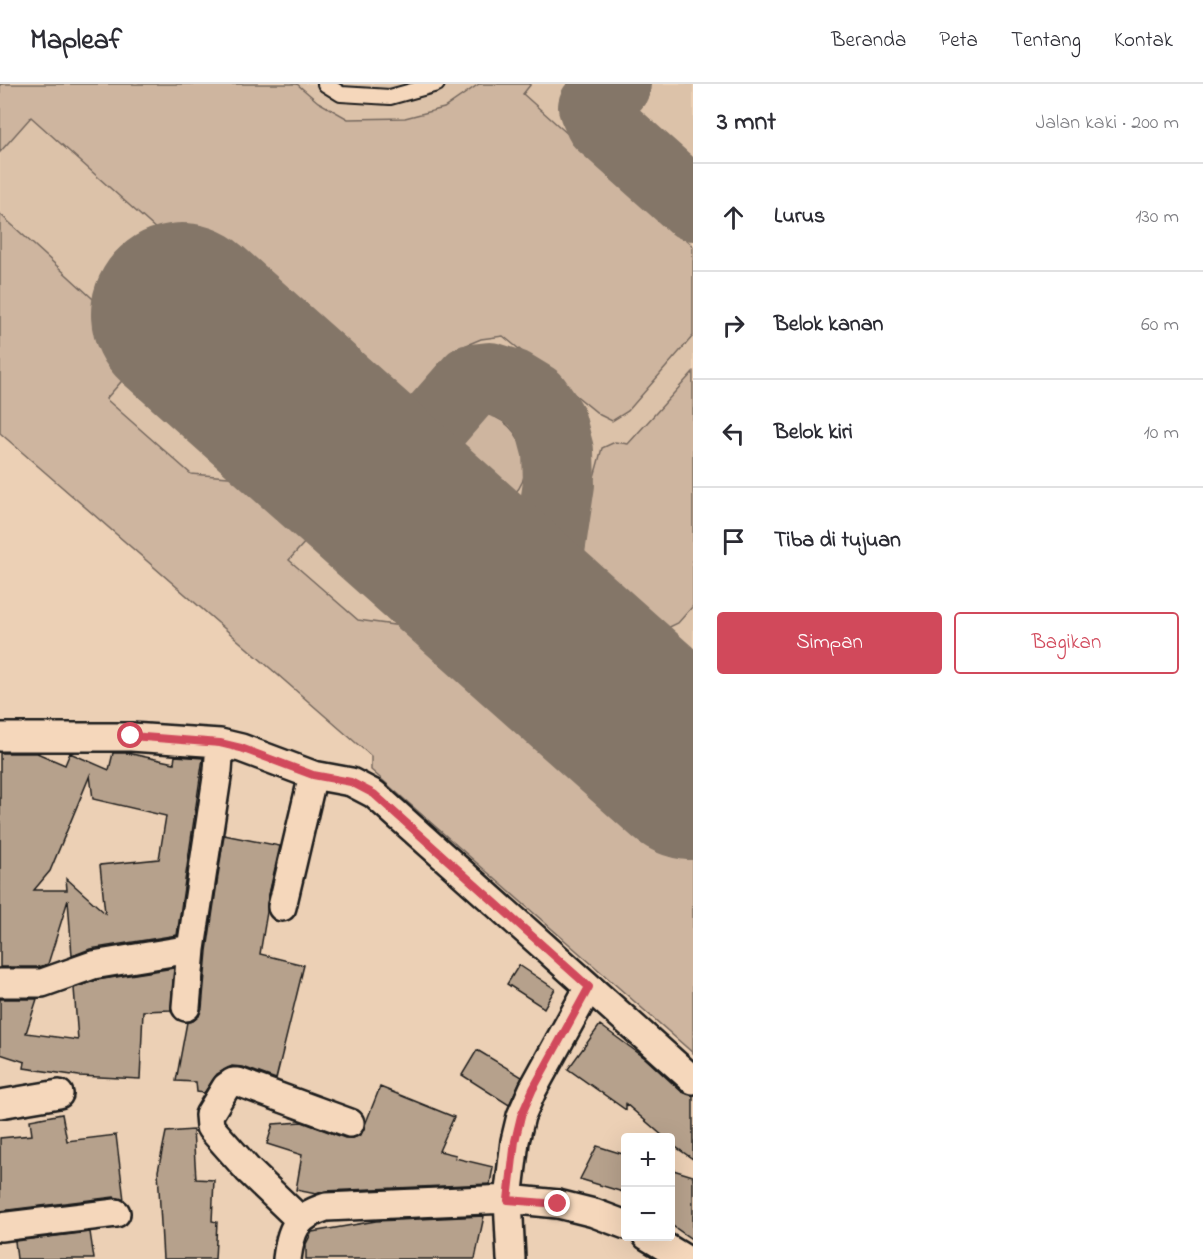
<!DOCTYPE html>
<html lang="id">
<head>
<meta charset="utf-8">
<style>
	:root { --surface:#fff; --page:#f7f7f7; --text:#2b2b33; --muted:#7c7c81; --line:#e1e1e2; --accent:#d1495b }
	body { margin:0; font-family:"Indie Flower",sans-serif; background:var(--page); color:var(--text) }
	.controls { position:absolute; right:18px; bottom:18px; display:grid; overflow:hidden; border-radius:6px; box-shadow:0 6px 24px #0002 }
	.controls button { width:54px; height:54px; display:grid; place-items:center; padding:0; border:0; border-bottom:2px solid var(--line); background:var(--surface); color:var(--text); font:30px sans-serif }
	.stop { position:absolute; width:18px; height:18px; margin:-14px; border:4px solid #d1495b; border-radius:50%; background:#fff }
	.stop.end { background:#d1495b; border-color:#fff; box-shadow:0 2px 6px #0008 }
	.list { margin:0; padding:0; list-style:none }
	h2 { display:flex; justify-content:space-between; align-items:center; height:78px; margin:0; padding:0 24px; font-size:26px }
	h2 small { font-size:20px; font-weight:400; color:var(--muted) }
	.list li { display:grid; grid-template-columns:39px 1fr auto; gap:18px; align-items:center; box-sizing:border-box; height:108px; padding:0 24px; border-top:2px solid var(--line) }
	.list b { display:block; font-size:22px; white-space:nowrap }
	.list em { font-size:20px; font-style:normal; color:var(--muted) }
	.actions { display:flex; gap:12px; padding:18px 24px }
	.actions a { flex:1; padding:14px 0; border:2px solid var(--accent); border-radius:6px; text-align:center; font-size:21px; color:var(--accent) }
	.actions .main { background:var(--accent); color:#fff }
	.icon { flex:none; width:33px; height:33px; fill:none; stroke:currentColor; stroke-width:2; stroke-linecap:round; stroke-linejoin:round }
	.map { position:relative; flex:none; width:693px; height:1175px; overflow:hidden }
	header { display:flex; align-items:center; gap:36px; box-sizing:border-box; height:84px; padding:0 30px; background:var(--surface); border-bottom:2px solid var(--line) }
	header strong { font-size:28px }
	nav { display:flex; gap:33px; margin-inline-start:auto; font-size:21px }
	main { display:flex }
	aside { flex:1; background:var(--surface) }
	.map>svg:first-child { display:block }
	.built { fill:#dcc2a9 }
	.green { fill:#ceb59f; stroke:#75685e; stroke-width:1.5 }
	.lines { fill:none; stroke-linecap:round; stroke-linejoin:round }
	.taxiway { stroke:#847668; stroke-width:72 }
	.runway { stroke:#847668; stroke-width:182 }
	.building { fill:#b6a18c; stroke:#1c1c1c; stroke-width:1.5; fill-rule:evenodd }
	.lane-casing { stroke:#1c1c1c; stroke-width:18 }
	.street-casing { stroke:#1c1c1c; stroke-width:32 }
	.lane { stroke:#f5d7bb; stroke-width:14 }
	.street { stroke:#f5d7bb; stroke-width:27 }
	.route { stroke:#d1495b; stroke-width:8 }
</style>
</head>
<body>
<header>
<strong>Mapleaf</strong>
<nav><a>Beranda</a><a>Peta</a><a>Tentang</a><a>Kontak</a></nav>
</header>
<main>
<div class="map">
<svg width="693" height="1175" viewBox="0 0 693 1175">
	<rect width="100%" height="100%" fill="#ecd0b5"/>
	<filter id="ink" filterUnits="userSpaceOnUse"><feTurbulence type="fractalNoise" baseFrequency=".0167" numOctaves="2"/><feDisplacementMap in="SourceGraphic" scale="12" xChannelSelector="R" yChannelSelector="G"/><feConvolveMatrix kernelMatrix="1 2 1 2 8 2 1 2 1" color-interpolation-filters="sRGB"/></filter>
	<g filter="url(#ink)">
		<path class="built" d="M 0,0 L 693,0 L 693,969 L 371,686 L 371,672 L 0,349 Z"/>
		<path class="green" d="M 0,0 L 297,0 L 318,18 L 348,35 L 405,34 L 444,24 L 479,0 L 531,0 L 523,10 L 693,162 L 693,252 L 628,327 L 612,337 L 600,331 L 503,252 L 481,255 L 462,263 L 382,348 L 31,33 L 0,68 Z
			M 0,130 L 149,266 L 106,315 L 191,390 L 305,399 L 333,427 L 289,476 L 358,536 L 473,552 L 693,747 L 693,969 L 371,686 L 371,672 L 0,349 Z
			M 693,288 L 693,522 L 678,539 L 655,550 L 630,553 L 609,549 L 575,519 L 580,444 L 602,364 L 615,358 L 628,360 Z
			M 481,330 C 526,332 543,403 502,417 C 495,419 487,421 480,417 C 470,413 451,391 442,383 C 445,368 453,350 464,340 C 468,336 476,333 481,330 Z"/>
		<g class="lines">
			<path class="taxiway" d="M 615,0 L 594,23 L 601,39 L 693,121
				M 377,405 L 472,296 L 490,294 L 512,301 L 535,315 L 550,337 L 558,367 L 559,400 L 537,547
				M 595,598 C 625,612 640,615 672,604 L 669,628 L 677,671"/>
			<path class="runway" d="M 182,230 L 693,685"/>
		</g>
		<path class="building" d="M 0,669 L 37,669 L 65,681 L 70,669 L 109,686 L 113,669 L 127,669 L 174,679 L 175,672 L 203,674 L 177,851 L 90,865 L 72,872 L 68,816 L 48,880 L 39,883 L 0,883 ZM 90,691 L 93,715 L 166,732 L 159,775 L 100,781 L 105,829 L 66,794 L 67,806 L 34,806 L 50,787 Z
			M 224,751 L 280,762 L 267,819 L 267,828 L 260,870 L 304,881 L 276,995 L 243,983 L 232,982 L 217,990 L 204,1009 L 197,1008 L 196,998 L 176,997 L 187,938 L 193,937 L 199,932 L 202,924 L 207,867 Z
			M 519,881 L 555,905 L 544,924 L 507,900 Z
			M 174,884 L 171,926 L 143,927 L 140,995 L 79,992 L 24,984 L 25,978 L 0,970 L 0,915 L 37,915 L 26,949 L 78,956 L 74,904 L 97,896 Z
			M 600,941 L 645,974 L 682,1008 L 693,1011 L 693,1075 L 670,1059 L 670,1053 L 664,1053 L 626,1020 L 626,1026 L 568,985 Z
			M 477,966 L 522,993 L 509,1021 L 462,991 Z
			M 380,1003 L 454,1033 L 439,1067 L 456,1071 L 455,1074 L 493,1083 L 490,1100 L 325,1107 L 316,1110 L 296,1106 L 302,1071 L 267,1060 L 273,1040 L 302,1038 L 345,1054 L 353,1054 L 361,1051 Z
			M 62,1030 L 67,1057 L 116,1051 L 124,1116 L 114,1113 L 0,1127 L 0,1054 L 32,1051 L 30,1036 Z
			M 193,1046 L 196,1095 L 214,1096 L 212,1137 L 217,1138 L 215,1175 L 163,1175 L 158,1087 L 166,1048 Z
			M 597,1062 L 626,1071 L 626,1109 L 580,1095 Z
			M 670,1085 L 693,1092 L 693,1156 L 670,1140 Z
			M 484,1132 L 475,1175 L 306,1175 L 306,1160 L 312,1148 L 376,1137 Z
			M 90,1148 L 94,1175 L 17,1175 L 15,1157 Z"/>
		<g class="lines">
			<defs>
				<path id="lane" d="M 325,0 L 341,10 L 390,13 L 437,0"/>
				<path id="street" d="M 0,653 L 131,653 L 220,659
					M 282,823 L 313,691
					M 0,899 L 42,899 L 93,881 L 191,865
					M 589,903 L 693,996
					M 186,923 L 191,865 L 218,687 L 220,659 L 241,664 L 313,691 L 351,698 L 374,710 L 589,903 L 533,1005 L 521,1032 L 515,1057 L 508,1115 L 511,1175
					M 0,1020 L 59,1010
					M 299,1135 L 248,1086 L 210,1043 L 209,1031 L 226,1003 L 233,998 L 238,998 L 350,1039
					M 0,1143 L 116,1129
					M 647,1152 L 685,1175
					M 287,1175 C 291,1145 295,1133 326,1123 L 508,1115 L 558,1120 L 594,1129 L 626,1141"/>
			</defs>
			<use href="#lane" class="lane-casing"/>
			<use href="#street" class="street-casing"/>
			<use href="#lane" class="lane"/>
			<use href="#street" class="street"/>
		</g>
	</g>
	<g class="lines" filter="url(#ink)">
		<path class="route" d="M 131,652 L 220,659 L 241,664 L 313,691 L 351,698 L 374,710 L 589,903 L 533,1005 L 521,1032 L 515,1057 L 508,1116 L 558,1120"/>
	</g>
</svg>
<div class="controls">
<button>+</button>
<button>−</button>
</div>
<div class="stop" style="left:131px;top:652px"></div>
<div class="stop end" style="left:558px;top:1120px"></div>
</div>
<aside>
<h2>3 mnt<small>Jalan kaki · 200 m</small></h2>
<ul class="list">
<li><svg class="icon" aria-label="ahead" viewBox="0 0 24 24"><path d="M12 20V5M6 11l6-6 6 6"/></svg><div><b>Lurus</b></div><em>130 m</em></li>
<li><svg class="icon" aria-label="right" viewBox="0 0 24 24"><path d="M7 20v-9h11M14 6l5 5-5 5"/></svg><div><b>Belok kanan</b></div><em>60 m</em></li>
<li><svg class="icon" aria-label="left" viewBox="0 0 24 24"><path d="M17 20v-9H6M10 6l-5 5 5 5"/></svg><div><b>Belok kiri</b></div><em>10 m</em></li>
<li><svg class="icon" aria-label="arrive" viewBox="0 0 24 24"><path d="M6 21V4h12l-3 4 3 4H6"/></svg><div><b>Tiba di tujuan</b></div></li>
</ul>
<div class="actions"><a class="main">Simpan</a><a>Bagikan</a></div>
</aside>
</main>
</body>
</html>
